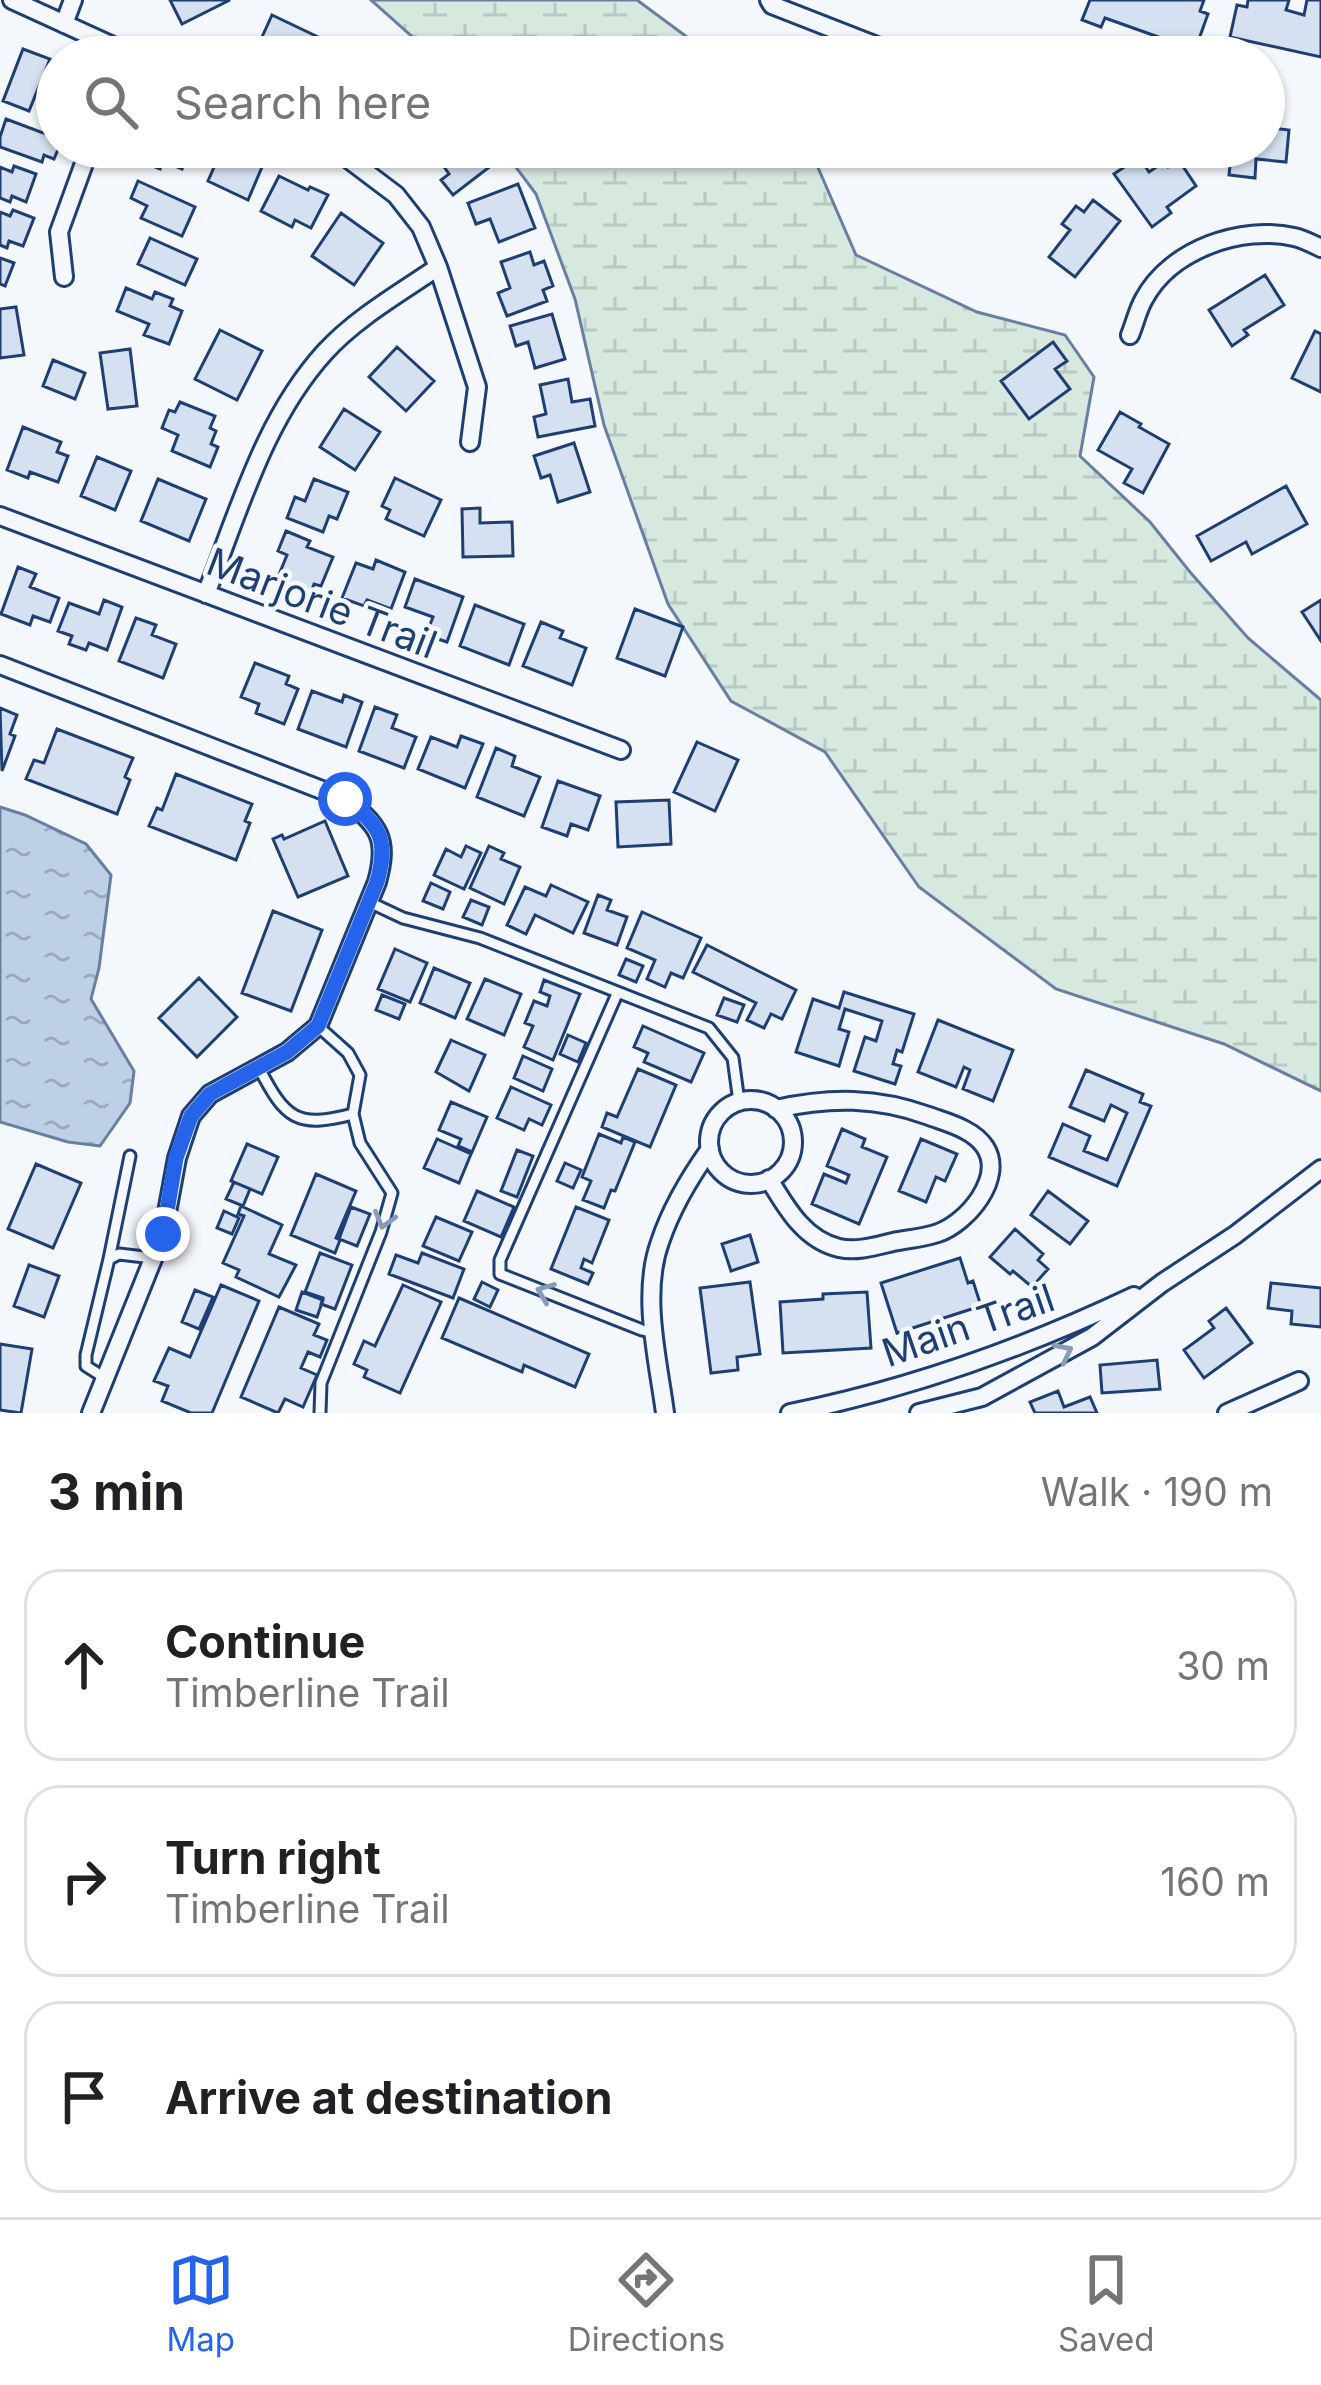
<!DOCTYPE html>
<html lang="en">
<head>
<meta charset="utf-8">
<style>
	:root { --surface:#fff; --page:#f6f6f6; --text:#202124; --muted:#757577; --line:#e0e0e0; --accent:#2563eb }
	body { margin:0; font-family:Inter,sans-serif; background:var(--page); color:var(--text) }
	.stop { position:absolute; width:36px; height:36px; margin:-27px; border:9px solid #2563eb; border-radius:50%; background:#fff }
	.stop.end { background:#2563eb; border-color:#fff; box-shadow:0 3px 12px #0008 }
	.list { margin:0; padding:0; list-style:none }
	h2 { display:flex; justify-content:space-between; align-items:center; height:156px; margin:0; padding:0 48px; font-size:51px }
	h2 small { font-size:39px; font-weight:400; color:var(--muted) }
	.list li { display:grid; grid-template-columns:78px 1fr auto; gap:36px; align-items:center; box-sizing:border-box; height:192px; margin:0 24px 24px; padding:0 24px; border:3px solid var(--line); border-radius:36px }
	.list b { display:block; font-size:45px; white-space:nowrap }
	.list p { margin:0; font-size:39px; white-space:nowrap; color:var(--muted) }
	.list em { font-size:39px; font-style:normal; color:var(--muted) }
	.icon { flex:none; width:66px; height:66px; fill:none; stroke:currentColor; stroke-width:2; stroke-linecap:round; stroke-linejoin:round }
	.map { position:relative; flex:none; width:1321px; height:1413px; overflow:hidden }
	.search { position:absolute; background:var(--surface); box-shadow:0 3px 9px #0004; left:36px; right:36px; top:36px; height:132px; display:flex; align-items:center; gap:30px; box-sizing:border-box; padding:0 42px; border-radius:66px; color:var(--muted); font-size:45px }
	.sheet { height:804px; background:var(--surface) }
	nav { display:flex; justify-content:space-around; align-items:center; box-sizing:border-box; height:168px; border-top:3px solid var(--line); background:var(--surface); font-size:33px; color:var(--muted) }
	nav a { display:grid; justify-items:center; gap:6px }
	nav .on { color:var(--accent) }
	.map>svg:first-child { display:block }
	.wetland { fill:url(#wetland-marsh); stroke:#687fa3; stroke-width:3 }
	.water { fill:url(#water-ripples); stroke:#687fa3; stroke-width:3 }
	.building { fill:#d5e0f0; stroke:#1d3f73; stroke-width:3 }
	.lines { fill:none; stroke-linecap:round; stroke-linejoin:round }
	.service-casing { stroke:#1d3f73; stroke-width:15 }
	.minor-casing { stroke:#1d3f73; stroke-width:22 }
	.service { stroke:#f4f7fb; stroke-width:9 }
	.minor { stroke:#f4f7fb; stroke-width:16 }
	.oneway { stroke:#889bb7 }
	.route { stroke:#2563eb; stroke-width:15 }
	.labels { text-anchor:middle; stroke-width:9; stroke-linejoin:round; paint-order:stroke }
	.street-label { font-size:39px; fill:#1d3f73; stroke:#f4f7fb }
</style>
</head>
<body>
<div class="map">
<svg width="1321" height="1413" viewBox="0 0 1321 1413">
	<defs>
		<pattern id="wetland-marsh" width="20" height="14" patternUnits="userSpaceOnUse" patternTransform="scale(3)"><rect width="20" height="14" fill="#d7e8df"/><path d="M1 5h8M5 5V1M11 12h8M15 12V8" fill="none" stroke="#b8c8c3"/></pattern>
		<pattern id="water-ripples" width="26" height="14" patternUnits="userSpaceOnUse" patternTransform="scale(3)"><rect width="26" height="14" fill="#bed0e5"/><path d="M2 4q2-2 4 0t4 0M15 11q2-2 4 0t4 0" fill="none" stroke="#9aaabe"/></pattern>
	</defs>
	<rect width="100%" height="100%" fill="#f4f7fb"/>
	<path class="wetland" d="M 371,0 L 637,0 L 714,57 L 435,57 Z
		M 501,147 L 809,147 L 856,255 L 977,312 L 1065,335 L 1094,377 L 1080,456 L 1150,522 L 1190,572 L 1248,638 L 1321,700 L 1321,1091 L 1224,1044 L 1056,989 L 919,887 L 825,752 L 731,701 L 668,604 L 604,425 L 575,299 L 536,194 Z"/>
	<path class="water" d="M 0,807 L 25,815 L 86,844 L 111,875 L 99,968 L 91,999 L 134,1071 L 130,1103 L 100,1146 L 68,1142 L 0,1122 Z"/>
	<path class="building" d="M 170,0 L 230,0 L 182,24 Z
		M 1090,0 L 1204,0 L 1200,11 L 1208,14 L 1195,50 L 1105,18 L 1101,27 L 1082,20 Z
		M 1248,0 L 1289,0 L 1286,10 L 1304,15 L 1307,0 L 1321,0 L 1321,57 L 1230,37 L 1237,5 L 1247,7 Z
		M 272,15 L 318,37 L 309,57 L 253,57 Z
		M 346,41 L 376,52 L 374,57 L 325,57 L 331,42 L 344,47 Z
		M 23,49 L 50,59 L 29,111 L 3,101 Z
		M 57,73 L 57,122 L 44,117 Z
		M 6,119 L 57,138 L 59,147 L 54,159 L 44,155 L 42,162 L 0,147 L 0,137 Z
		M 1264,127 L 1289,130 L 1286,162 L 1256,159 L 1255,178 L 1229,175 L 1232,147 L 1264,147 Z
		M 135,147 L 191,147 L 182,169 L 163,161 L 160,169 L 131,157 Z
		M 430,147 L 478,147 L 492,165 L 453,195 L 441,180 L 449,174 Z
		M 222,149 L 262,167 L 248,200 L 208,181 Z
		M 1139,157 L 1149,172 L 1164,162 L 1168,167 L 1178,159 L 1196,186 L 1167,207 L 1171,213 L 1152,227 L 1114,174 Z
		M 14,166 L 36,174 L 26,202 L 12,196 L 10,202 L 0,198 L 0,167 L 12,172 Z
		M 279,176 L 308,190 L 310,187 L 328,195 L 311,228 L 295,220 L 292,227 L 261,211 Z
		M 138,181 L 195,207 L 182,236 L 141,218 L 147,206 L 131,198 Z
		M 518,184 L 535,228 L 499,242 L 490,219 L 476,224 L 468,203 Z
		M 1093,200 L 1120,221 L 1075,277 L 1049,257 L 1070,230 L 1062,224 L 1076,206 L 1084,212 Z
		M 13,210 L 34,218 L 23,246 L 9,241 L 7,248 L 0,245 L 0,212 L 10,216 Z
		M 341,213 L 383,243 L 354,285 L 312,256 Z
		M 150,238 L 197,259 L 185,285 L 138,264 Z
		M 530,252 L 534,265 L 544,261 L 553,286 L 543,290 L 547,301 L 507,316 L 498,293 L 510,288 L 501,262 Z
		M 0,258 L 14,263 L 5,286 L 0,284 Z
		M 1265,275 L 1284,305 L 1244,330 L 1248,335 L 1232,346 L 1209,310 Z
		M 126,288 L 152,299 L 155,292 L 173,299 L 170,306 L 182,311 L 169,344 L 144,335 L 149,324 L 117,311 Z
		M 16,307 L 24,355 L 0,358 L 0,309 Z
		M 552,314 L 565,359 L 535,368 L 528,342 L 516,346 L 510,326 Z
		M 220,330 L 262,351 L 237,400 L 195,379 Z
		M 1315,331 L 1321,334 L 1321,392 L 1292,378 Z
		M 1053,342 L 1067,361 L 1055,369 L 1070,389 L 1029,419 L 1001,381 Z
		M 397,347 L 434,381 L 406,411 L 369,377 Z
		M 130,349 L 137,406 L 108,409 L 100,353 Z
		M 53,360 L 85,373 L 75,399 L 43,386 Z
		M 568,379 L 572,402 L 590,399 L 595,426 L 538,437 L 534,417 L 546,414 L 540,385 Z
		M 180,402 L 215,416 L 210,428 L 216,431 L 211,444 L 218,447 L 210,467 L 172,451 L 178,435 L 162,428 L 169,410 L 175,412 Z
		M 344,409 L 380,432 L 355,470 L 320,447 Z
		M 1120,412 L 1141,424 L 1139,427 L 1169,444 L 1143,493 L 1124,483 L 1132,469 L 1098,450 Z
		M 23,427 L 61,442 L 57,452 L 68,456 L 58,482 L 30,472 L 28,478 L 7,470 Z
		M 574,443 L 590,492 L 558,502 L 550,475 L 541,478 L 534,456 Z
		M 97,457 L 131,471 L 115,510 L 81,496 Z
		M 395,478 L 441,500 L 424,536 L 386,519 L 390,510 L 382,506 Z
		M 158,479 L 206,499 L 189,541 L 141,521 Z
		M 314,479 L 348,492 L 337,519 L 329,516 L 323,532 L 287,518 L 295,497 L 305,501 Z
		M 1286,486 L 1307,524 L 1252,554 L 1246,542 L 1211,561 L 1197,536 Z
		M 480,508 L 480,523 L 512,522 L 513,556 L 463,557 L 462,509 Z
		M 286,531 L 310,541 L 307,547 L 333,557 L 321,586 L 314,584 L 310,595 L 276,582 L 287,555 L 278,551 Z
		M 376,560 L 405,572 L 391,609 L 367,600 L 364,606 L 342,598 L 356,563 L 373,569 Z
		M 18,567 L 36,574 L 30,587 L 59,598 L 50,622 L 33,616 L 30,625 L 1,614 Z
		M 415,579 L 463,597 L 447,642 L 426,635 L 433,617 L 405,607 Z
		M 104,600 L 122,607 L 107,650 L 89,643 L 86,650 L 69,644 L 72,636 L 58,631 L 69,603 L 99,614 Z
		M 1321,600 L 1321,641 L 1302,612 Z
		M 475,605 L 524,624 L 509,665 L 460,646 Z
		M 635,609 L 683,627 L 665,676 L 617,658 Z
		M 136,618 L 156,625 L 152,635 L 176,644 L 163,678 L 119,661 Z
		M 541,622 L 563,631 L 560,638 L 586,648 L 572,685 L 523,666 Z
		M 255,663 L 289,676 L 286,684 L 298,689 L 284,724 L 256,713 L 259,704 L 241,697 Z
		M 312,691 L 342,702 L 344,695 L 362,702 L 346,747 L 298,729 Z
		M 375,707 L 397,715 L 392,728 L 416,737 L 404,768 L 359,751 Z
		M 0,708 L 17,715 L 10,734 L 15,736 L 2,771 Z
		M 57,729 L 133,758 L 125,777 L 130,780 L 117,814 L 26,779 L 34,760 L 44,763 Z
		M 461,736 L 483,744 L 465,788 L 418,769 L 431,737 L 457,747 Z
		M 697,742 L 738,760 L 715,811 L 674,792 Z
		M 496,748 L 515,756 L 512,766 L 540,777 L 524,816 L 477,797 Z
		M 176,774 L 252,804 L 245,821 L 250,823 L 236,860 L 149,826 L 157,808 L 162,810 Z
		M 558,781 L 600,796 L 588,830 L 571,824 L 567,836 L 542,827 Z
		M 669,800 L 671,844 L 618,847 L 616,802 Z
		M 325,821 L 348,876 L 298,897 L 273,839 L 282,835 L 284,839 Z
		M 466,846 L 481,853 L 464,889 L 434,875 L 446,849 L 461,857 Z
		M 489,846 L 504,853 L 501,859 L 520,867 L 504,904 L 470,888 Z
		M 431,883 L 450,892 L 443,909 L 423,901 Z
		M 551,885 L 588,902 L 573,933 L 535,915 L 526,934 L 507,925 L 525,887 L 546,896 Z
		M 598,895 L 611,900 L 607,910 L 627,917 L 617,945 L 584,933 Z
		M 471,900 L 489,907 L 482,925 L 463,917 Z
		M 273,911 L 322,930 L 291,1011 L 242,993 Z
		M 642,912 L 701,938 L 683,978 L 671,973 L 665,987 L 647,979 L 655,960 L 627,948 Z
		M 707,945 L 796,990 L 782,1019 L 771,1014 L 764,1028 L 747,1020 L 756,1003 L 693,972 Z
		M 395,949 L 427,963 L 410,1002 L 378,989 Z
		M 626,959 L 643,966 L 636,982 L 619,975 Z
		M 434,968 L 470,983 L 455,1018 L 420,1003 Z
		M 199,978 L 237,1017 L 197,1057 L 159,1018 Z
		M 485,979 L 521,994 L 504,1035 L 467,1019 Z
		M 544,980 L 580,994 L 553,1060 L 524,1047 L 533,1026 L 525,1023 L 534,1001 L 547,1006 L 550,996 L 540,992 Z
		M 844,992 L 914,1014 L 902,1052 L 897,1050 L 893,1064 L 901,1066 L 895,1084 L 854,1071 L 865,1037 L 876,1041 L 882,1021 L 845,1009 L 839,1029 L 849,1032 L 839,1066 L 796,1052 L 813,999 L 839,1008 Z
		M 382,995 L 405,1004 L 399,1019 L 376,1010 Z
		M 724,998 L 744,1005 L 737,1022 L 717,1015 Z
		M 938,1020 L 1013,1050 L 993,1101 L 963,1089 L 970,1070 L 964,1067 L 956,1087 L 918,1072 Z
		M 643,1026 L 704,1053 L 691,1082 L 644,1062 L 648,1053 L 634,1047 Z
		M 568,1035 L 586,1043 L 578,1062 L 560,1054 Z
		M 451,1040 L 485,1055 L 469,1091 L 436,1072 Z
		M 523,1056 L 552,1069 L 543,1091 L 514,1078 Z
		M 638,1069 L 676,1085 L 650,1147 L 602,1127 L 607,1113 L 617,1117 Z
		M 1086,1070 L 1143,1094 L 1140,1102 L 1151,1106 L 1117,1186 L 1049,1157 L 1063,1124 L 1090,1136 L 1084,1151 L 1107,1160 L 1127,1113 L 1111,1105 L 1104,1121 L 1070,1107 Z
		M 511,1087 L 551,1105 L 542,1125 L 529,1119 L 524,1130 L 497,1118 Z
		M 451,1102 L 487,1117 L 472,1152 L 458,1146 L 461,1139 L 439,1130 Z
		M 842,1129 L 865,1139 L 862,1147 L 887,1157 L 859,1224 L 812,1204 L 824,1174 L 846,1183 L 849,1175 L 827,1166 Z
		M 599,1134 L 621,1143 L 623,1137 L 635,1142 L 615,1191 L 611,1190 L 604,1208 L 583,1200 L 591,1181 L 582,1177 Z
		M 437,1139 L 471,1154 L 459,1183 L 424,1168 Z
		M 921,1139 L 957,1154 L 945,1181 L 936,1177 L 926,1202 L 899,1191 Z
		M 247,1144 L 278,1157 L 262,1194 L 231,1181 Z
		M 517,1150 L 533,1156 L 517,1197 L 501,1191 Z
		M 565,1163 L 581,1170 L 573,1188 L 557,1181 Z
		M 36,1164 L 81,1183 L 53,1248 L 8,1229 Z
		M 316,1174 L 356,1191 L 336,1238 L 340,1240 L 335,1253 L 291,1235 Z
		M 234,1182 L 250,1189 L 243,1206 L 226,1199 Z
		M 477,1191 L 514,1207 L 501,1237 L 464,1221 Z
		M 1048,1191 L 1088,1221 L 1070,1244 L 1031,1215 Z
		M 241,1206 L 282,1225 L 269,1254 L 296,1265 L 279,1297 L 236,1277 L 239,1270 L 223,1263 L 244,1216 L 238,1214 Z
		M 351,1207 L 370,1214 L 357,1246 L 339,1239 Z
		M 576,1207 L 609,1220 L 592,1263 L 584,1259 L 581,1268 L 593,1273 L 588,1284 L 551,1269 Z
		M 224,1211 L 239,1218 L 232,1234 L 217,1228 Z
		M 436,1217 L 472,1232 L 459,1261 L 423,1246 Z
		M 1015,1229 L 1043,1254 L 1038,1260 L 1048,1269 L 1032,1287 L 1013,1271 L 1010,1274 L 990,1257 Z
		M 750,1235 L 758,1262 L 731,1271 L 722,1244 Z
		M 320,1253 L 352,1265 L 335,1309 L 321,1304 L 323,1298 L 305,1292 Z
		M 422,1253 L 464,1269 L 453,1298 L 389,1274 L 396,1255 L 418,1263 Z
		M 960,1258 L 968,1283 L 973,1281 L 981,1306 L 897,1333 L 881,1283 Z
		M 29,1265 L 59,1276 L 44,1317 L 14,1306 Z
		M 482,1282 L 498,1290 L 490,1307 L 474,1299 Z
		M 750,1282 L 760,1354 L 737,1357 L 738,1370 L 711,1373 L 700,1288 Z
		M 1271,1283 L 1321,1288 L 1321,1327 L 1291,1324 L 1292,1311 L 1268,1308 Z
		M 221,1285 L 259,1301 L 212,1413 L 191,1413 L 162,1401 L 168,1386 L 154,1381 L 169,1348 L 190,1357 Z
		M 403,1285 L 441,1302 L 400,1393 L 364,1377 L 367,1370 L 354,1364 L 364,1341 L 375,1346 Z
		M 195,1290 L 213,1297 L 199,1329 L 182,1322 Z
		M 302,1292 L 323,1300 L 317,1317 L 296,1310 Z
		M 867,1292 L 871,1348 L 783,1353 L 780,1302 L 823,1299 L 823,1294 Z
		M 459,1298 L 589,1354 L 575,1387 L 524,1365 L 522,1372 L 442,1338 Z
		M 279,1307 L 319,1324 L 314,1335 L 327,1340 L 320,1357 L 308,1352 L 301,1368 L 317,1375 L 303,1407 L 285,1399 L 278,1413 L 241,1397 Z
		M 1226,1308 L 1252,1343 L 1204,1378 L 1184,1350 L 1214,1328 L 1209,1321 Z
		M 0,1344 L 32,1349 L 21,1413 L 0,1410 Z
		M 1157,1360 L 1160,1389 L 1102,1393 L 1100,1365 Z
		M 1058,1391 L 1064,1407 L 1090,1397 L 1097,1413 L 1035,1413 L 1030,1402 Z"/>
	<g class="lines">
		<defs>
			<path id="service" d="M 369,902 L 403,918 L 480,938 L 709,1028 L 733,1058 L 739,1102
				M 617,994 L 500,1260 L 500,1274 L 642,1330 L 654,1333
				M 319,1027 L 348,1053 L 360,1075 L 353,1114 L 360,1143 L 392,1193 L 381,1232 L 321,1383 L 320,1413
				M 259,1068 C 285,1118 296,1129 353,1114
				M 109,1259 L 130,1156
				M 105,1378 L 86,1366 L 86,1355 L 109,1259 L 119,1254 L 153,1258"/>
			<path id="minor" d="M 12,0 L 137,57
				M 769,0 L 772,5 L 905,57
				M 64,24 L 73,0
				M 327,147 L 343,155 L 396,195 L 421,227 L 438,267 L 477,387 L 470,442
				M 64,277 L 59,232 L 90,147
				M 1130,335 C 1135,323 1138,309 1144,299 C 1171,249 1242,225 1294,237 C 1303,239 1313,244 1321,248
				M 0,516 L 621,750
				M 206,594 C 239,511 264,419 325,352 C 356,318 400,293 438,267
				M 0,665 L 345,799 C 379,825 389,839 377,882 L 318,1026 L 287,1052 L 210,1094 L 191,1116 L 177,1158 L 163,1234 L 91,1413
				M709 1142a42 42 0 1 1 84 0a42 42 0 1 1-84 0Z
				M 769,1179 C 786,1207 804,1240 839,1248 C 857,1252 876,1246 893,1242 C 908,1239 924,1238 938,1233 C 967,1223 1005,1178 985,1147 C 973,1129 948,1123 929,1116 C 877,1097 830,1097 776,1109
				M 665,1413 C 658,1360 641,1294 660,1242 C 671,1209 690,1177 710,1149
				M 790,1413 C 909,1389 1024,1348 1134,1296
				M 919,1413 L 982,1397 L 1092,1337 L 1162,1283 L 1235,1235 L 1321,1169
				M 1227,1413 L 1299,1381"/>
		</defs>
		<use href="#service" class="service-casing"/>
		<use href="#minor" class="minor-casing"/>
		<use href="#service" class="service"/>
		<use href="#minor" class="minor"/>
	</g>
	<defs><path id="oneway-chevron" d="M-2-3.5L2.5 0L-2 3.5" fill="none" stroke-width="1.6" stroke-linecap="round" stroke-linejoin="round" transform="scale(3)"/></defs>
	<g class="oneway">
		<use href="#oneway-chevron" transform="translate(384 1220) rotate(106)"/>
		<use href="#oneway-chevron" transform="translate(545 1292) rotate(-158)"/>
		<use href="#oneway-chevron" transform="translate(1064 1352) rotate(-27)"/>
	</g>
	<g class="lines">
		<path class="route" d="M 163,1234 L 176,1158 L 191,1116 L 210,1094 L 287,1052 L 318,1026 L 377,882 C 389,839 380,825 345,799"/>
	</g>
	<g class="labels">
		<g class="street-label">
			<text transform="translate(322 603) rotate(21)" y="14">Marjorie Trail</text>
			<text transform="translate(968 1325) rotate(-19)" y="14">Main Trail</text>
		</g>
	</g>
</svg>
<div class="stop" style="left:345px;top:799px"></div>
<div class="stop end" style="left:163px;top:1234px"></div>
<div class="search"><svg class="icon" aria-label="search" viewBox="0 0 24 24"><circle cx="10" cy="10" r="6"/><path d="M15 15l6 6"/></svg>Search here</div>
</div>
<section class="sheet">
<h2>3 min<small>Walk · 190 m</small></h2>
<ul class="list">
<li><svg class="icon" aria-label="ahead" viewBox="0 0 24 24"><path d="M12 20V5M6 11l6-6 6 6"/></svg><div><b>Continue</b><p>Timberline Trail</p></div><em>30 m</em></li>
<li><svg class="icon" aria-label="right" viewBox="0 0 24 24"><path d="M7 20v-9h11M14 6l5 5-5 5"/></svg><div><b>Turn right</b><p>Timberline Trail</p></div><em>160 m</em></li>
<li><svg class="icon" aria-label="arrive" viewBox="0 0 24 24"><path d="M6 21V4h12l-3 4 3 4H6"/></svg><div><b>Arrive at destination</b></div></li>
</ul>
</section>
<nav>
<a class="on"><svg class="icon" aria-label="map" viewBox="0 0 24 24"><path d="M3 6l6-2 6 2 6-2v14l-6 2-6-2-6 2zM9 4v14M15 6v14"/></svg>Map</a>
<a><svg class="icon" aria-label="directions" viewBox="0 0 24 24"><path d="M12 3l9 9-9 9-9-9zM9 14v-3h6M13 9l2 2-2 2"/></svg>Directions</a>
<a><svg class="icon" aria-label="saved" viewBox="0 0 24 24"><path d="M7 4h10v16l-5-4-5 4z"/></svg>Saved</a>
</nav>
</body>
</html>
